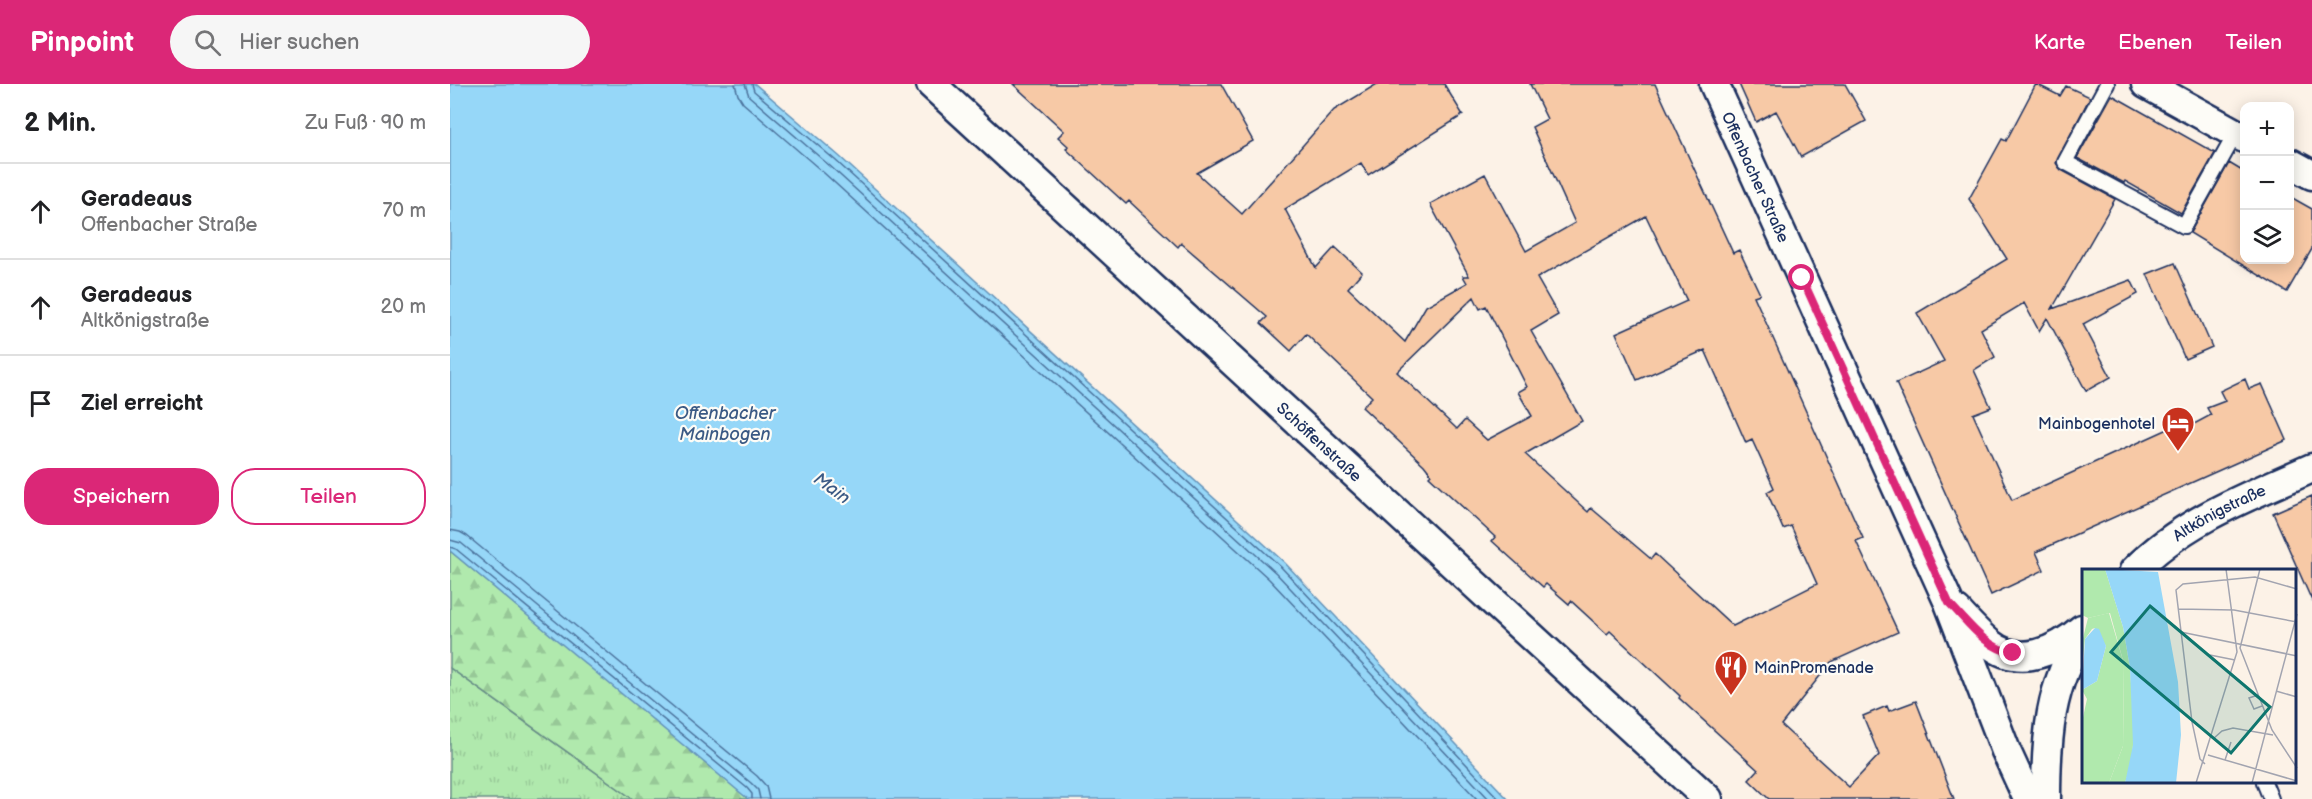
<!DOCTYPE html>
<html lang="de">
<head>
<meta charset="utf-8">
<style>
	:root { --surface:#fff; --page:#f6f6f6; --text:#202124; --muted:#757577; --line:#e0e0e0; --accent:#db2777 }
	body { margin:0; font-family:"Balsamiq Sans",sans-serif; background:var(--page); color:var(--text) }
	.controls { position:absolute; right:18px; top:18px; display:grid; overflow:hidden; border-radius:12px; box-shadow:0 3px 15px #0003 }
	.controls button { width:54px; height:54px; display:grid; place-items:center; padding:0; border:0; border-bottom:2px solid var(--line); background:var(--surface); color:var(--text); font:30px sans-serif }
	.stop { position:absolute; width:18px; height:18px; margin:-14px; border:4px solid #db2777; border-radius:50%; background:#fff }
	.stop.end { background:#db2777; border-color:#fff; box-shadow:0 2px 6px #0008 }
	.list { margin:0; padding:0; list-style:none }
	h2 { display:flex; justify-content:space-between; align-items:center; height:78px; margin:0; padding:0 24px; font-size:26px }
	h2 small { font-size:20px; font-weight:400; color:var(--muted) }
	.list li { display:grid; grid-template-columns:39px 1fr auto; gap:18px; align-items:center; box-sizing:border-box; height:96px; padding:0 24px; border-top:2px solid var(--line) }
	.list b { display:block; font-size:22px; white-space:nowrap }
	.list p { margin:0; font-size:20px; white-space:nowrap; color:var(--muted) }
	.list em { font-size:20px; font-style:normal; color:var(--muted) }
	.actions { display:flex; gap:12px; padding:18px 24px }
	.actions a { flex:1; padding:14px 0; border:2px solid var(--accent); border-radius:24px; text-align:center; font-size:21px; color:var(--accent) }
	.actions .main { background:var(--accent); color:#fff }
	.icon { flex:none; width:33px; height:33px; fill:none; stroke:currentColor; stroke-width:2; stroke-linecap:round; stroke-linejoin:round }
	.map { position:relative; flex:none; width:1862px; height:715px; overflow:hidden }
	header { display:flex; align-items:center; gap:36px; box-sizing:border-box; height:84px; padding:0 30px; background:var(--accent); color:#fff }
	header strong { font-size:28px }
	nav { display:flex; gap:33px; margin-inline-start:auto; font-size:21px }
	.search { width:420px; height:54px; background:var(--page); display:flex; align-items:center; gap:15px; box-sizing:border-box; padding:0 21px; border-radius:33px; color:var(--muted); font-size:22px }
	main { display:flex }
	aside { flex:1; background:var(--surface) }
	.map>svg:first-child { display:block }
	.grass { fill:url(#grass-tufts); stroke:#668c86; stroke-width:1.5 }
	.forest { fill:url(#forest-firs); stroke:#668c86; stroke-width:1.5 }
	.water { fill:#96d7f8; stroke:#6594ba; stroke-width:1.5 }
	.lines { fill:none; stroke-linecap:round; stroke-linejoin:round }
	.shore { stroke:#4c729c; stroke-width:1.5 }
	.building { fill:#f7c9a6; stroke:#1b2f5e; stroke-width:1.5; fill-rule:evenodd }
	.lane-casing { stroke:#1b2f5e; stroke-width:18 }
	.street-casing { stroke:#1b2f5e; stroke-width:33 }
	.lane { stroke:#fdfcf7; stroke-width:14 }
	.street { stroke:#fdfcf7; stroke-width:28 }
	.route { stroke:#db2777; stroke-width:8 }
	.labels { text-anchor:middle; stroke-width:4.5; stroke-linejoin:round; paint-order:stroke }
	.street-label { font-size:16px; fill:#1b2f5e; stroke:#fdfcf7 }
	.poi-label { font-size:16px; fill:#1b2f5e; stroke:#fdfcf7; text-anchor:end }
	.water-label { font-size:18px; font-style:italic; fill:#3a5984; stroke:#fdfcf7 }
	.inset-road { fill:none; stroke:#a2a4b0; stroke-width:1.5 }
	.view { fill:#0f766e; fill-opacity:0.15; stroke:#0f766e; stroke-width:3 }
	.inset-edge { fill:none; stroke:#1b2f5e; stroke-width:3 }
</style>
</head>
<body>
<header>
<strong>Pinpoint</strong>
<div class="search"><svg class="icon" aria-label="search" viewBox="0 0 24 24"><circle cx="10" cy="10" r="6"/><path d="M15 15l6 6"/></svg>Hier suchen</div>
<nav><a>Karte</a><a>Ebenen</a><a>Teilen</a></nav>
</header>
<main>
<aside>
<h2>2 Min.<small>Zu Fuß · 90 m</small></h2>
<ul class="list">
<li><svg class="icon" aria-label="ahead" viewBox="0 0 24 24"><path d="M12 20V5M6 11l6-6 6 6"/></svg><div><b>Geradeaus</b><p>Offenbacher Straße</p></div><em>70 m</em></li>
<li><svg class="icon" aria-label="ahead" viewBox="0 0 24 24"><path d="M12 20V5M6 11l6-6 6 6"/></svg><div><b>Geradeaus</b><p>Altkönigstraße</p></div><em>20 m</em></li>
<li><svg class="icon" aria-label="arrive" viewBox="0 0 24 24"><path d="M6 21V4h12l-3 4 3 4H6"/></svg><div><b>Ziel erreicht</b></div></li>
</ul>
<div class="actions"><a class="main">Speichern</a><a>Teilen</a></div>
</aside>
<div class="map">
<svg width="1862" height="715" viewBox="0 0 1862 715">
	<defs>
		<pattern id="grass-tufts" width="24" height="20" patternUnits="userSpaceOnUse" patternTransform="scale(1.5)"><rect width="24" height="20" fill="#b0e9ad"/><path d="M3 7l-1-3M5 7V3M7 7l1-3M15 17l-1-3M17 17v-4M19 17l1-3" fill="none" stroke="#97c897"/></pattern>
		<pattern id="forest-firs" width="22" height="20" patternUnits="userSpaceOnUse" patternTransform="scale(1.5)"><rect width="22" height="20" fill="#b0e9ad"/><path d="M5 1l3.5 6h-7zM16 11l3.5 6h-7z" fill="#97c897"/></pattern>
	</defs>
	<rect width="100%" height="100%" fill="#fcf2e7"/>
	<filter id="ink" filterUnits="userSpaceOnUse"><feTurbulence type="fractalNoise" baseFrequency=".0167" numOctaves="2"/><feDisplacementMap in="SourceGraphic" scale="12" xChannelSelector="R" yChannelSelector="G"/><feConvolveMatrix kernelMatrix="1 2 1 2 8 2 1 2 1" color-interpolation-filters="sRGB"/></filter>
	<g filter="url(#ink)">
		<path class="grass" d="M 0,584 L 183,715 L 0,715 Z"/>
		<path class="forest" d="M 0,467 L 293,709 L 298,715 L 183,715 L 0,584 Z"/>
		<path class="water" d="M 0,0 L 305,0 L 389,72 L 835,479 L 1058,715 L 298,715 L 0,467 Z"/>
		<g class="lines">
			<path class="shore" d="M 285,0 L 288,11 L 293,19 L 374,89 L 819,495 L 1027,715
				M 295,0 L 299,12 L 380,82 L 826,489 L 1039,715
				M 302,0 L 304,7 L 385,76 L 831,483 L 1049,715
				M 0,446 L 10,448 L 17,452 L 307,692 L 316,702 L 319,715
				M 0,456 L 11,459 L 301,699 L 308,706 L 310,715
				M 0,463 L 6,465 L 297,704 L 302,710 L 302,715"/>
		</g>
		<path class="building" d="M 563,0 L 771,0 L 803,57 L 747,89 L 792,130 L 884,26 L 927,0 L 994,0 L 1013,31 L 918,91 L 911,79 L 835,125 L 866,184 L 885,163 L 912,188 L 898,204 L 955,258 L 976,222 L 1017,199 L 1013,192 L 1019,192 L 980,120 L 1035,90 L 1076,167 L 1125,139 L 1082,43 L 1097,35 L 1080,0 L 1205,0 L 1283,169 L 1289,166 L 1310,210 L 1304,212 L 1413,454 L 1406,457 L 1448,548 L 1381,578 L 1331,641 L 1399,703 L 1429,671 L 1413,632 L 1437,622 L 1439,627 L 1466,617 L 1504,715 L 1319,715 L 1299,696 L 1308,686 L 1229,614 L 1230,612 L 1160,547 L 1157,550 L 1121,517 L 1119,520 L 1096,500 L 1093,503 L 1042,457 L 1045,453 L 979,392 L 981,390 L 974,381 L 912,323 L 922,313 L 856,250 L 841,267 L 811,239 L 817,233 L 731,159 L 728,163 L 679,117 L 676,120 L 616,65 L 618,62 L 608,53 L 614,47 ZM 1196,132 L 1237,217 L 1166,249 L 1187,296 L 1255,266 L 1296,359 L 1302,356 L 1324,404 L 1317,408 L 1333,445 L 1341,442 L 1367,500 L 1283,542 L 1205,470 L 1201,475 L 1141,424 L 1138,428 L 1075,370 L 1132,337 L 1081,247 L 1108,231 L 1087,194 ZM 1024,213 L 1030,225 L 1036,222 L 1077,303 L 1068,308 L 1082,332 L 1037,356 L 1015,336 L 1007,345 L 947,288 Z
			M 1289,0 L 1395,0 L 1416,37 L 1351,73 L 1326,27 L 1306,38 Z
			M 1586,0 L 1610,12 L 1616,2 L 1640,13 L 1606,79 L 1611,86 L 1665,115 L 1602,225 L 1681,196 L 1688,210 L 1633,240 L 1661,293 L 1636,307 L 1597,234 L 1589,247 L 1574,219 L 1531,245 L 1545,273 L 1524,286 L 1541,323 L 1523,330 L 1562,416 L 1727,341 L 1731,347 L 1761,331 L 1757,324 L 1775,317 L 1770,307 L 1795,295 L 1799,305 L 1812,300 L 1837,356 L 1586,468 L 1594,486 L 1541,511 L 1446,299 L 1494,277 L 1467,229 L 1557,175 L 1519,115 L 1552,55 L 1556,57 Z
			M 1662,11 L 1765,69 L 1731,129 L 1675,97 L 1674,99 L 1627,74 Z
			M 1779,79 L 1794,88 L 1794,176 L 1839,176 L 1839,112 L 1862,125 L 1862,165 L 1837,208 L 1740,149 Z
			M 1725,179 L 1762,263 L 1735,275 L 1697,190 Z
			M 1862,412 L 1862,517 L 1823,429 Z"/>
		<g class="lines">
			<defs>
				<path id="lane" d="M 1657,0 L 1615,78 L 1734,142 L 1786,49
					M 1814,698 L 1821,715"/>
				<g id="street">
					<path id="s1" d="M 481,0 L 1258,715"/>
					<path id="s2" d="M 1264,0 L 1499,519 L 1556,667 L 1578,715"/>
					<path d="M 1696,0 L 1794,54"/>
					<path d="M 1840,79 L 1862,91"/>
					<path id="s3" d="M 1684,487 C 1733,436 1799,412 1862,384"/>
					<path d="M 1507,527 C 1517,538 1528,550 1540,560 C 1570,584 1607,567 1632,545"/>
					<path d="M 1596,715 C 1596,656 1599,599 1634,550"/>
				</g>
			</defs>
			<use href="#lane" class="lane-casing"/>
			<use href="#street" class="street-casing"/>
			<use href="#lane" class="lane"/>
			<use href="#street" class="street"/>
		</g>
	</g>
	<g class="lines" filter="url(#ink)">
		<path class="route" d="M 1352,194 L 1499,519 C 1518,538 1535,564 1563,569"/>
	</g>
	<defs>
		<symbol id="hotel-pin" viewBox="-11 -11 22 30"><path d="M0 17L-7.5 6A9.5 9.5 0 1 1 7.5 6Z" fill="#c8321e" stroke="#fdfcf7"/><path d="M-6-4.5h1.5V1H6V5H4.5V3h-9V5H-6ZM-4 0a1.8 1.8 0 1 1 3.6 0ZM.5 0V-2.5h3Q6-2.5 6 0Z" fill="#fff"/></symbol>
		<symbol id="restaurant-pin" viewBox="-11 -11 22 30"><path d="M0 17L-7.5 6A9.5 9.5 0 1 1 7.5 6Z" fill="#c8321e" stroke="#fdfcf7"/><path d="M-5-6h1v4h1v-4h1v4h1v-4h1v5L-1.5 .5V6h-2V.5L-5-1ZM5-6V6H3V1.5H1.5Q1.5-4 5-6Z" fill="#fff"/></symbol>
	</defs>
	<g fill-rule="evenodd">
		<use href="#hotel-pin" x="1709" y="320" width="38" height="52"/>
		<use href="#restaurant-pin" x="1262" y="564" width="38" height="52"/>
	</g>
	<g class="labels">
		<g class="street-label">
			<text dy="6" stroke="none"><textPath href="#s2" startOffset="102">Offenbacher Straße</textPath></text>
			<text dy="6" stroke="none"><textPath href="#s1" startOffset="528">Schöffenstraße</textPath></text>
			<text dy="6" stroke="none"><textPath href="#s3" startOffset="104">Altkönigstraße</textPath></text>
		</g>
		<g class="poi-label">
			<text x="1705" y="345">Mainbogenhotel</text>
			<text x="1304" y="589" text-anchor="start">MainPromenade</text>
		</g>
		<g class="water-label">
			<text x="275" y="335">Offenbacher<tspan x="275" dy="21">Mainbogen</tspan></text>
			<text transform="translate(382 404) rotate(36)" y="6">Main</text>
		</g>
	</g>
	<g transform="translate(1632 485)">
		<rect width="214" height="214" fill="#fcf2e7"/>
		<path d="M 27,44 L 42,95 L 41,177 L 27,214 L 0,214 L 0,153 L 5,130 L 0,121 L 15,112 L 24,77 L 13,59 L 10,60 L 3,70 L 0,96 L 0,73 L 6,49 Z" fill="#b0e9ad"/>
		<path d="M 0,0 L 23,0 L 41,58 L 48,99 L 52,160 L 50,192 L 43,214 L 27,214 L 41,177 L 42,95 L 28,44 L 6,49 L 0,46 Z" fill="#b0e9ad"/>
		<path d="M 23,0 L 76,3 L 96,113 L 99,166 L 94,214 L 43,214 L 51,176 L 48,99 L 41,58 ZM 13,59 L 17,60 L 24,77 L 15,112 L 0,121 L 3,70 Z" fill="#96d7f8"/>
		<path class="inset-road" d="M 178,0 L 158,79 L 190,161 L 215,199M 96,40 L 152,41 L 215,53M 99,63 L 215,87M 128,86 L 153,91M 194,122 L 215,128M 176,126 L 167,129 L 172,140 L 180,137M 131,170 L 140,162 L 151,159 L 191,166M 126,186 L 215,212M 143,191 L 149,173M 123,195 L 118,190 L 110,153 L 94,21 L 101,15 L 173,8 L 215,20M 114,214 L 155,83 L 144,0M 170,214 L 215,45"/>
		<path class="view" d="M 68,37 L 188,138 L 149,184 L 29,83 Z"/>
		<rect width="214" height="214" class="inset-edge"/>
	</g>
</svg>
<div class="controls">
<button>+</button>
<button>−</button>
<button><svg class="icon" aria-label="layers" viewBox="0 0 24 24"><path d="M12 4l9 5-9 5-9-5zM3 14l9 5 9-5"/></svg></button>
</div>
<div class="stop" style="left:1352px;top:194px"></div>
<div class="stop end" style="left:1563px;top:569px"></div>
</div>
</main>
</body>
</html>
